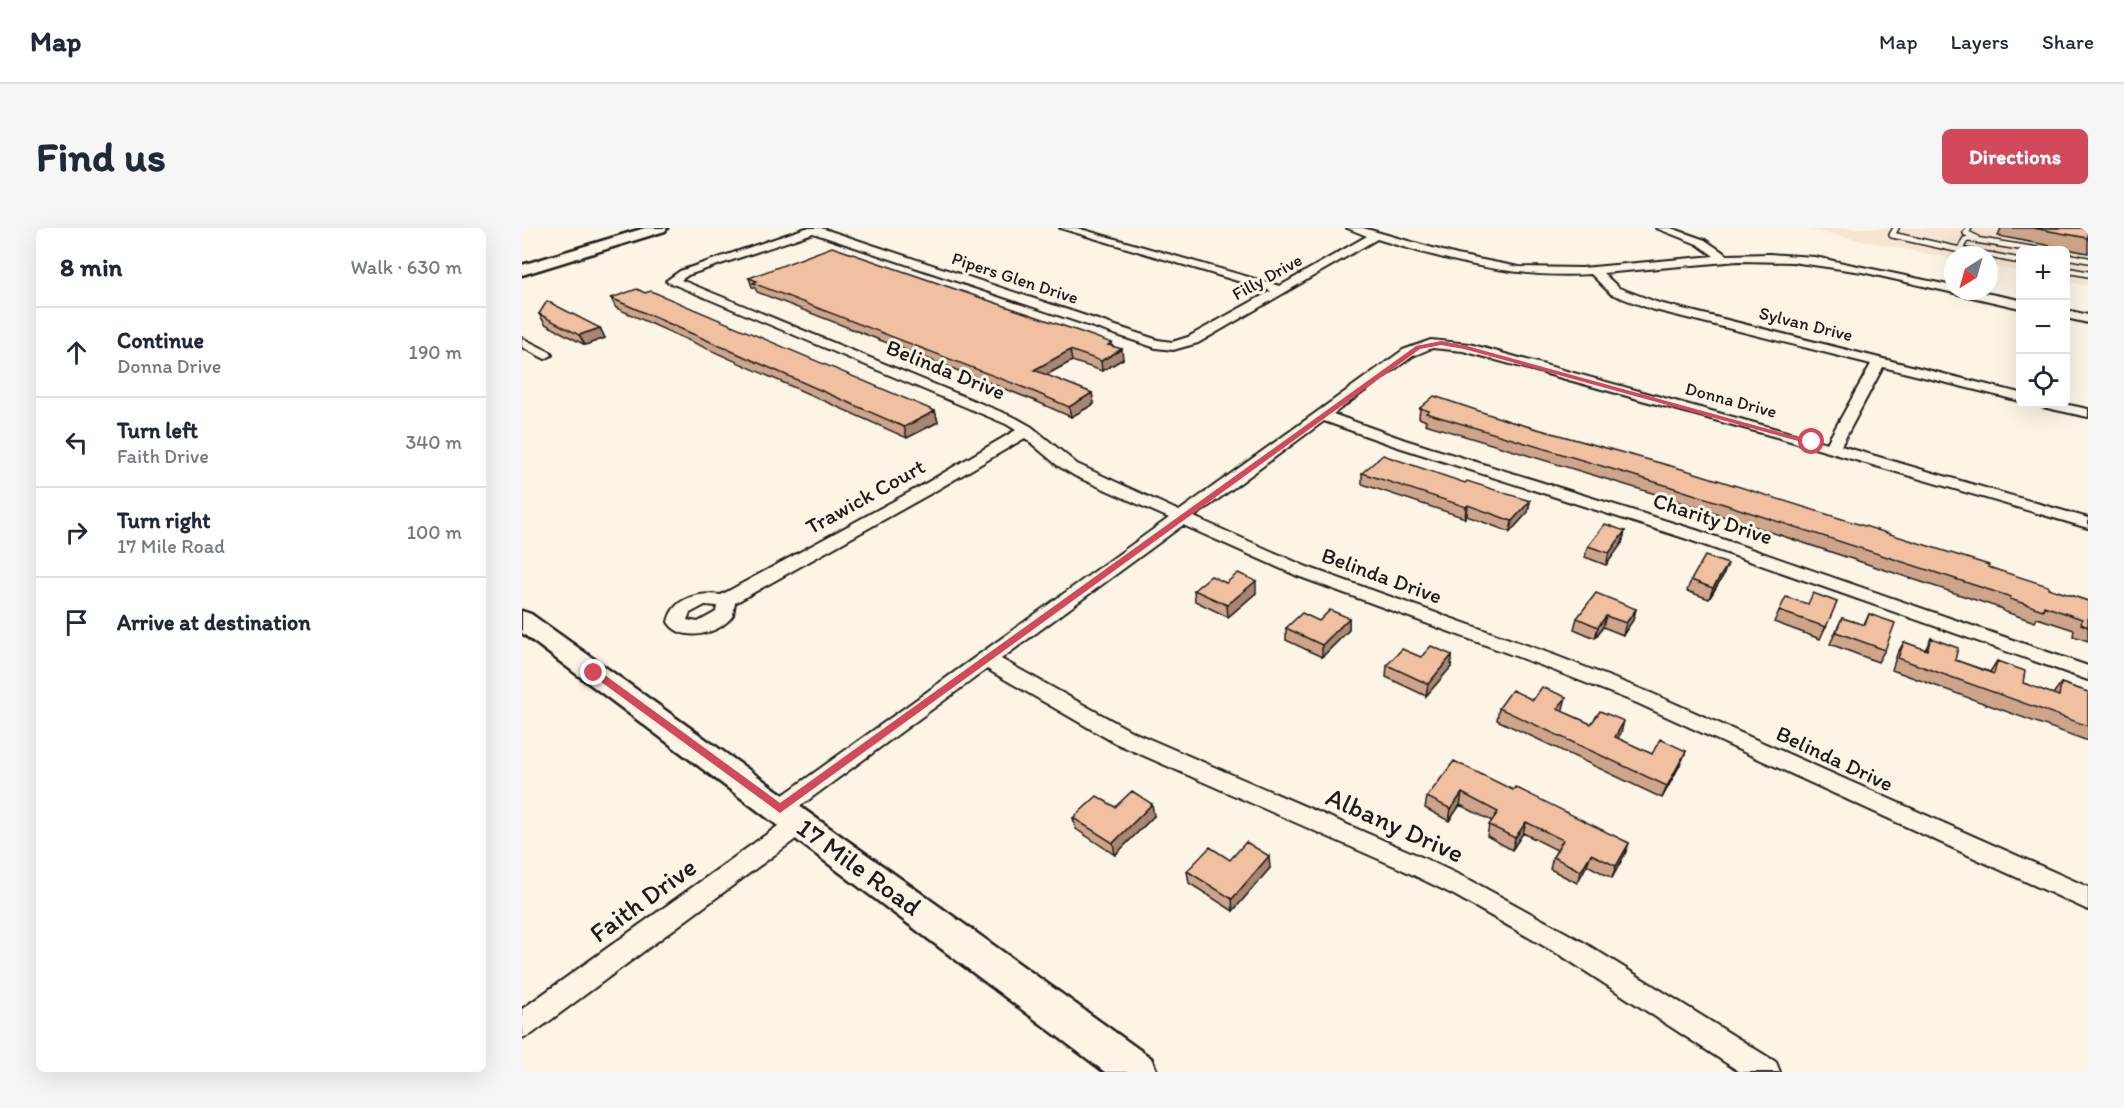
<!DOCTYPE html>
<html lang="en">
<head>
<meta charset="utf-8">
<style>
	:root { --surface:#fff; --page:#f6f6f7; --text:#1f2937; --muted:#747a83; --line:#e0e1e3; --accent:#d1495b }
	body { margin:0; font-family:Itim,sans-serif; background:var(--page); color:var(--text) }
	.controls { position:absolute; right:18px; top:18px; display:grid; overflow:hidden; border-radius:9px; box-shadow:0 6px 24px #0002 }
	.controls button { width:54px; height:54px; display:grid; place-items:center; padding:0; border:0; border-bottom:2px solid var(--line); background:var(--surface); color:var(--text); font:30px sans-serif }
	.compass { position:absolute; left:1422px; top:18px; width:54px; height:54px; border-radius:50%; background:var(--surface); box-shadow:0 6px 24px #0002; rotate:217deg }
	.stop { position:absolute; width:18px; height:18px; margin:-14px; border:4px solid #d1495b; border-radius:50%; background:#fff }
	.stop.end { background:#d1495b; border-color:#fff; box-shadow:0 2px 6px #0008 }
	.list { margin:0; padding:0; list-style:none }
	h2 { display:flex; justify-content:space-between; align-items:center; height:78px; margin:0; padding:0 24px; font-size:26px }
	h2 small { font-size:20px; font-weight:400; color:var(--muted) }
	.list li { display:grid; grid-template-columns:39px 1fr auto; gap:18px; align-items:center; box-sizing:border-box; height:90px; padding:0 24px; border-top:2px solid var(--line) }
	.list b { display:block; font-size:22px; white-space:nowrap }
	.list p { margin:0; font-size:20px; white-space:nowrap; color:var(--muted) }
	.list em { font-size:20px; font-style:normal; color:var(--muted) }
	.icon { flex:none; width:33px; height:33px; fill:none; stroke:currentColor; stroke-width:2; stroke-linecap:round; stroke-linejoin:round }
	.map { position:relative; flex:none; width:1566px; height:844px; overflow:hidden; border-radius:9px }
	header { display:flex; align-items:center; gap:36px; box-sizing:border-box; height:84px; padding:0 30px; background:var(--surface); border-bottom:2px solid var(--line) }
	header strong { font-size:28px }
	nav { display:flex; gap:33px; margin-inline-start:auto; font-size:21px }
	.intro { display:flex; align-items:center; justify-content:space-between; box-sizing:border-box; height:144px; padding:0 36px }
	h1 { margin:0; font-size:42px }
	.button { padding:15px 27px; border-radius:9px; background:var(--accent); color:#fff; font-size:21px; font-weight:700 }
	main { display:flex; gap:36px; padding:0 36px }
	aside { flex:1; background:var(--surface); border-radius:9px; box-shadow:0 6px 24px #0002 }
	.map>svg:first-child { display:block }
	.built { fill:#f8e5d1 }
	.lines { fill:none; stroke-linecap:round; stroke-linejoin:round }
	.service-casing { stroke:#1c1c1c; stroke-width:8 }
	.minor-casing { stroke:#1c1c1c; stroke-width:4 }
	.secondary-casing { stroke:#1c1c1c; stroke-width:5 }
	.service { stroke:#fcf5e5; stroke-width:5 }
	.minor { fill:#fcf5e5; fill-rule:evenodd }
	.secondary { fill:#fcf5e5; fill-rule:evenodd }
	.wall { fill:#cea58a; stroke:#1c1c1c; stroke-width:1.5 }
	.shaded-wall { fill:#a88671; stroke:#1c1c1c; stroke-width:1.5 }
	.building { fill:#f0c0a1; stroke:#1c1c1c; stroke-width:1.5 }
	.route { fill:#d1495b }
	.labels { text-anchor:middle; stroke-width:6; stroke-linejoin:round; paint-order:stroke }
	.far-street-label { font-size:18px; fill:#1c1c1c; stroke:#fcf5e5 }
	.street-label { font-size:22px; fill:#1c1c1c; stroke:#fcf5e5 }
	.near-street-label { font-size:27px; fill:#1c1c1c; stroke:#fcf5e5 }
</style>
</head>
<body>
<header>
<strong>Map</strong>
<nav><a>Map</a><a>Layers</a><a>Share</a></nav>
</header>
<div class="intro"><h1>Find us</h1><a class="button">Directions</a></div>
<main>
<aside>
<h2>8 min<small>Walk · 630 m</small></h2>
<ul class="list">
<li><svg class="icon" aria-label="ahead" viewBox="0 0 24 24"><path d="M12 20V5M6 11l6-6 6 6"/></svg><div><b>Continue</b><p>Donna Drive</p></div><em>190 m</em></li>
<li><svg class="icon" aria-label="left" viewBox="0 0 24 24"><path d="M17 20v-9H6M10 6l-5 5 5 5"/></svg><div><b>Turn left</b><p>Faith Drive</p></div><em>340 m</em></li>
<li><svg class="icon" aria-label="right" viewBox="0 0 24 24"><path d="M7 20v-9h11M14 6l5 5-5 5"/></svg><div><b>Turn right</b><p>17 Mile Road</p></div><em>100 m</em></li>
<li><svg class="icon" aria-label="arrive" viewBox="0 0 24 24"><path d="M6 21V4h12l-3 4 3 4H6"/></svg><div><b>Arrive at destination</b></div></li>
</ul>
</aside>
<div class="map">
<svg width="1566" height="844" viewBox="0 0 1566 844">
	<rect width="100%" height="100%" fill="#fcf5e5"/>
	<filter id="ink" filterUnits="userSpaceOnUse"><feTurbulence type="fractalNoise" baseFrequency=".0167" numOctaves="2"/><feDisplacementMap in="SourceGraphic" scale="12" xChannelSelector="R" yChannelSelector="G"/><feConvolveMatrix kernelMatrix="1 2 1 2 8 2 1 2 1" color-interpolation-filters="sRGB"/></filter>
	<g filter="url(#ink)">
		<path class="built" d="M 1278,0 L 1566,0 L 1566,58 L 1544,53 L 1544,22 L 1498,22 L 1498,44 L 1467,38 L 1467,27 L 1431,27 L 1431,31 Z"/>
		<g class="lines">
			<defs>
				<path id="service" d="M 1374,0 L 1370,7 L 1438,22
					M 1447,0 L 1444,5 L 1454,10
					M 1465,27 L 1438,22 L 1443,12 L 1447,11 L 1516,22
					M 1467,27 L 1498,33
					M 1544,28 L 1566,32
					M 1544,42 L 1566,46"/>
				<path id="minor" d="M 284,0 L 299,0 L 636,112 L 650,114 L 666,109 L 749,63 L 538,0 L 555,0 L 758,58 L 845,8 L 825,0 L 841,0 L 935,27 L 997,39 L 1060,40 L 1192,28 L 1175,16 L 1134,0 L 1149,0 L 1183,12 L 1205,27 L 1247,26 L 1293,29 L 1431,58 L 1431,63 L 1453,63 L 1498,72 L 1498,80 L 1340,44 L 1270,34 L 1216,33 L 1081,45 L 1097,60 L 1137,75 L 1498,165 L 1498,173 L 1361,139 L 1319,218 L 1566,290 L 1566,300 L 1258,210 L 941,123 L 910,120 L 891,128 L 811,186 L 883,212 L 1174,302 L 1566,438 L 1566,452 L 1162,310 L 873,218 L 802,193 L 672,289 L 785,339 L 1032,427 L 1129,465 L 1566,659 L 1566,682 L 1115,475 L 1018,437 L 773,347 L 661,297 L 479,431 L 609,503 L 893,626 L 950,653 L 1061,714 L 1254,834 L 1258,844 L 1218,844 L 1043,730 L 932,667 L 877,640 L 593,515 L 465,441 L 266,587 L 258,590 L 250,587 L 247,581 L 250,575 L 647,290 L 553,248 L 535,237 L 503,210 L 413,263 L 213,375 L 211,387 C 199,406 159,416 146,394 C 151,369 178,364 199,367 L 401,257 L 494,202 L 484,196 L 144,53 L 158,43 ZM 291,5 L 634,120 L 651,122 L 676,115 L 855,11 C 926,33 994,51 1069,46 L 1089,66 L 1129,81 L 1349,136 L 1305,215 L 947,116 L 909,112 L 881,122 L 657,283 L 555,236 L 510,199 L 494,190 L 159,52 L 166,47 ZM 183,377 L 195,378 L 194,384 L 176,394 L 165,392 L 168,385 Z
					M 1544,82 L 1566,87 L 1566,95 L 1544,90 Z
					M 0,110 L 28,124 L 30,127 L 23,131 L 0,119 Z
					M 1518,176 L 1542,176 L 1566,181 L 1566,189 L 1520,179 Z
					M 278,586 L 286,588 L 290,595 L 286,602 L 10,806 L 0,810 L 0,781 L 270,588 Z"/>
				<path id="secondary" d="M 123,0 L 145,0 L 143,3 L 0,47 L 0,37 Z
					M 0,383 L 9,386 L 629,830 L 635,844 L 583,844 L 0,405 Z"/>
			</defs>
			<use href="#service" class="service-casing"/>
			<use href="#minor" class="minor-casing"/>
			<use href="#secondary" class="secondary-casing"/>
			<use href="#service" class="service"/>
			<use href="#minor" class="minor"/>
			<use href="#secondary" class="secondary"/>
		</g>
		<path class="wall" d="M 1479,0 L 1566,0 L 1566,25 L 1476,8 Z
			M 227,50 L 590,115 L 590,118 L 601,131 L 580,143 L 550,133 L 524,147 L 570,165 L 572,176 L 549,189 L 511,172 L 235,64 L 233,60 L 230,59 Z
			M 89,70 L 413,183 L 416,194 L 385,210 L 94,80 Z
			M 17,86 L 78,100 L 83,110 L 63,117 L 23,96 Z
			M 898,180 L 990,194 L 1466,339 L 1526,360 L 1566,373 L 1566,413 L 1551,408 L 1552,402 L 1515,390 L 1513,394 L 1481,383 L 1481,381 L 1140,268 L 903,196 L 904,193 L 897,190 Z
			M 840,245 L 943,255 L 1008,273 L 1006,284 L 988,304 L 945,288 L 943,290 L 840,256 Z
			M 1103,303 L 1100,315 L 1084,337 L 1063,329 L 1066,318 Z
			M 1201,348 L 1187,371 L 1165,363 L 1169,352 Z
			M 704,355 L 734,365 L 706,389 L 673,373 L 672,362 Z
			M 1315,374 L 1298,411 L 1252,394 L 1257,383 L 1286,376 Z
			M 1114,381 L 1111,392 L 1101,407 L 1081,399 L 1073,410 L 1052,401 L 1055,390 Z
			M 1347,386 L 1363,422 L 1356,434 L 1308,416 L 1320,390 L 1342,397 Z
			M 827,390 L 827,402 L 800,429 L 764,412 L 764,400 L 797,393 Z
			M 1409,410 L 1433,432 L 1468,444 L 1475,433 L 1501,455 L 1531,466 L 1539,455 L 1566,464 L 1566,513 L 1370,442 L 1375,426 L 1382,414 L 1403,422 Z
			M 930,427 L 929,439 L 904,468 L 864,449 L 865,437 L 899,429 Z
			M 1044,469 L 1039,483 L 1069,496 L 1099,505 L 1095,510 L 1130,526 L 1164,523 L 1159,535 L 1140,570 L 975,492 L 977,480 L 1011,472 Z
			M 991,562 L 1107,615 L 1103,626 L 1090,650 L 1065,637 L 1055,655 L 1028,641 L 1031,629 L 1035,622 L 1001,605 L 990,622 L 965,608 L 967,597 L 970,593 L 938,577 L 927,593 L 903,580 L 905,569 Z
			M 593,579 L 632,588 L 593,627 L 554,601 L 551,590 Z
			M 708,632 L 748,640 L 711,683 L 667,655 L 665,643 Z"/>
		<path class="shaded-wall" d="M 78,100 L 83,110 L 63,117 L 57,107 Z
			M 600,121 L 601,131 L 580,143 L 579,133 Z
			M 548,122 L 550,133 L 514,152 L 512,142 Z
			M 570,165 L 572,176 L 549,189 L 547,179 Z
			M 413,183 L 416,194 L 385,210 L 382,199 Z
			M 1008,273 L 1006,284 L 988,304 L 990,293 Z
			M 946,277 L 945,288 L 943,290 L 944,279 Z
			M 1103,303 L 1100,315 L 1084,337 L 1087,325 Z
			M 1206,336 L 1201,348 L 1187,371 L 1191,360 Z
			M 734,353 L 734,365 L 706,389 L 705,377 Z
			M 1114,381 L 1111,392 L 1101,407 L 1104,395 Z
			M 1084,388 L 1081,399 L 1073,410 L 1076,399 Z
			M 827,390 L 827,402 L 800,429 L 800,417 Z
			M 930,427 L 929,439 L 904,468 L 906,456 Z
			M 1044,469 L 1041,481 L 1032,493 L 1035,481 Z
			M 1102,493 L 1099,505 L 1089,521 L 1093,509 Z
			M 1164,523 L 1159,535 L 1140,570 L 1145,558 Z
			M 940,565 L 938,577 L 927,593 L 929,581 Z
			M 630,576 L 632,588 L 593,627 L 591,615 Z
			M 1004,594 L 1001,605 L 990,622 L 993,610 Z
			M 1107,615 L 1103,626 L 1090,650 L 1094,638 Z
			M 1069,626 L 1065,637 L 1055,655 L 1059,643 Z
			M 747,628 L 748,640 L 711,683 L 710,671 Z"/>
		<path class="building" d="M 1511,0 L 1566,0 L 1566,10 Z
			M 310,19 L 562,105 L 590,115 L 586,117 L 600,121 L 579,133 L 548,122 L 512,142 L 570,165 L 547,179 L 508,162 L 231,55 L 235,53 L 227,50 Z
			M 115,61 L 123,65 L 129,63 L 413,183 L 382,199 L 89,70 Z
			M 25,73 L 78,100 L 57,107 L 17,86 Z
			M 912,168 L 990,194 L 1167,243 L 1467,337 L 1466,339 L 1526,358 L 1526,360 L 1566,373 L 1566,399 L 1559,396 L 1560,391 L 1522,378 L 1521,382 L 1488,371 L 1489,369 L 1143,257 L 904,185 L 907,183 L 898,180 Z
			M 861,227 L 943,255 L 945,253 L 1008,273 L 990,293 L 946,277 L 944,279 L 840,245 Z
			M 1083,296 L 1103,303 L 1087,325 L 1066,318 Z
			M 1183,328 L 1206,336 L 1191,360 L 1169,352 Z
			M 716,345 L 734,353 L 705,377 L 672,362 L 689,348 L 704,355 Z
			M 1074,365 L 1114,381 L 1104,395 L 1084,388 L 1076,399 L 1055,390 Z
			M 1291,365 L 1315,374 L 1304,399 L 1257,383 L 1264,369 L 1286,376 Z
			M 808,382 L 827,390 L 800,417 L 764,400 L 780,385 L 797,393 Z
			M 1347,386 L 1373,395 L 1363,422 L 1314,404 L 1320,390 L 1343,397 Z
			M 1409,410 L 1436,420 L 1433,432 L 1472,446 L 1475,433 L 1503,443 L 1501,455 L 1537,468 L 1539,455 L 1566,464 L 1566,498 L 1376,430 L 1382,414 L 1405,422 Z
			M 909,418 L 930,427 L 906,456 L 865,437 L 880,421 L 899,429 Z
			M 1020,459 L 1044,469 L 1035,481 L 1069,496 L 1078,483 L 1102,493 L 1093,509 L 1130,526 L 1138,511 L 1164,523 L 1145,558 L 977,480 L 990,462 L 1011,472 Z
			M 932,533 L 991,562 L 993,559 L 1107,615 L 1094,638 L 1069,626 L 1059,643 L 1031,629 L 1041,612 L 1004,594 L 993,610 L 967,597 L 976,584 L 940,565 L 929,581 L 905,569 Z
			M 610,563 L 630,576 L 591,615 L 551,590 L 575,568 L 593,579 Z
			M 724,614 L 747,628 L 710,671 L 665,643 L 688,619 L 708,632 Z"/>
	</g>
	<path class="route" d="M 919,113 L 945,118 L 1293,214 L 1287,216 L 942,121 L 919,117 L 898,121 L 258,585 L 67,445 L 72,441 L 76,442 L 258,575 L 894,118 Z"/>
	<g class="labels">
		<g class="far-street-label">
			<text transform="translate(745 49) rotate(-29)" y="6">Filly Drive</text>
			<text transform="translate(493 50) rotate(18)" y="6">Pipers Glen Drive</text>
			<text transform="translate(1284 96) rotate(14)" y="6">Sylvan Drive</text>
			<text transform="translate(1209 172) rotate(15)" y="6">Donna Drive</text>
		</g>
		<g class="street-label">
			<text transform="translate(424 141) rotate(22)" y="8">Belinda Drive</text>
			<text transform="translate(343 268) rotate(-29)" y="8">Trawick Court</text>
			<text transform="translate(1191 290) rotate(18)" y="8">Charity Drive</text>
			<text transform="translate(860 347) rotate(20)" y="8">Belinda Drive</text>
			<text transform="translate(1313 530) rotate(25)" y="8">Belinda Drive</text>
		</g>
		<g class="near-street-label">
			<text transform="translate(873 597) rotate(24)" y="9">Albany Drive</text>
			<text transform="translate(337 639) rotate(36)" y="9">17 Mile Road</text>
			<text transform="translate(121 672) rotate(-36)" y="9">Faith Drive</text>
		</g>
	</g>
</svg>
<div class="controls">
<button>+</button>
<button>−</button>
<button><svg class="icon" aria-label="locate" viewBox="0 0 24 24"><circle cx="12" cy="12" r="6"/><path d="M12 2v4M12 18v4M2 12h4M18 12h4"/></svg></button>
</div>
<svg class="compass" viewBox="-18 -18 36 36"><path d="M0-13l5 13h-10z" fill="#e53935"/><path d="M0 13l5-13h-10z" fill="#747a83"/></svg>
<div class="stop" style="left:1290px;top:214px"></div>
<div class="stop end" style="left:72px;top:445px"></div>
</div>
</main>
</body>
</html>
